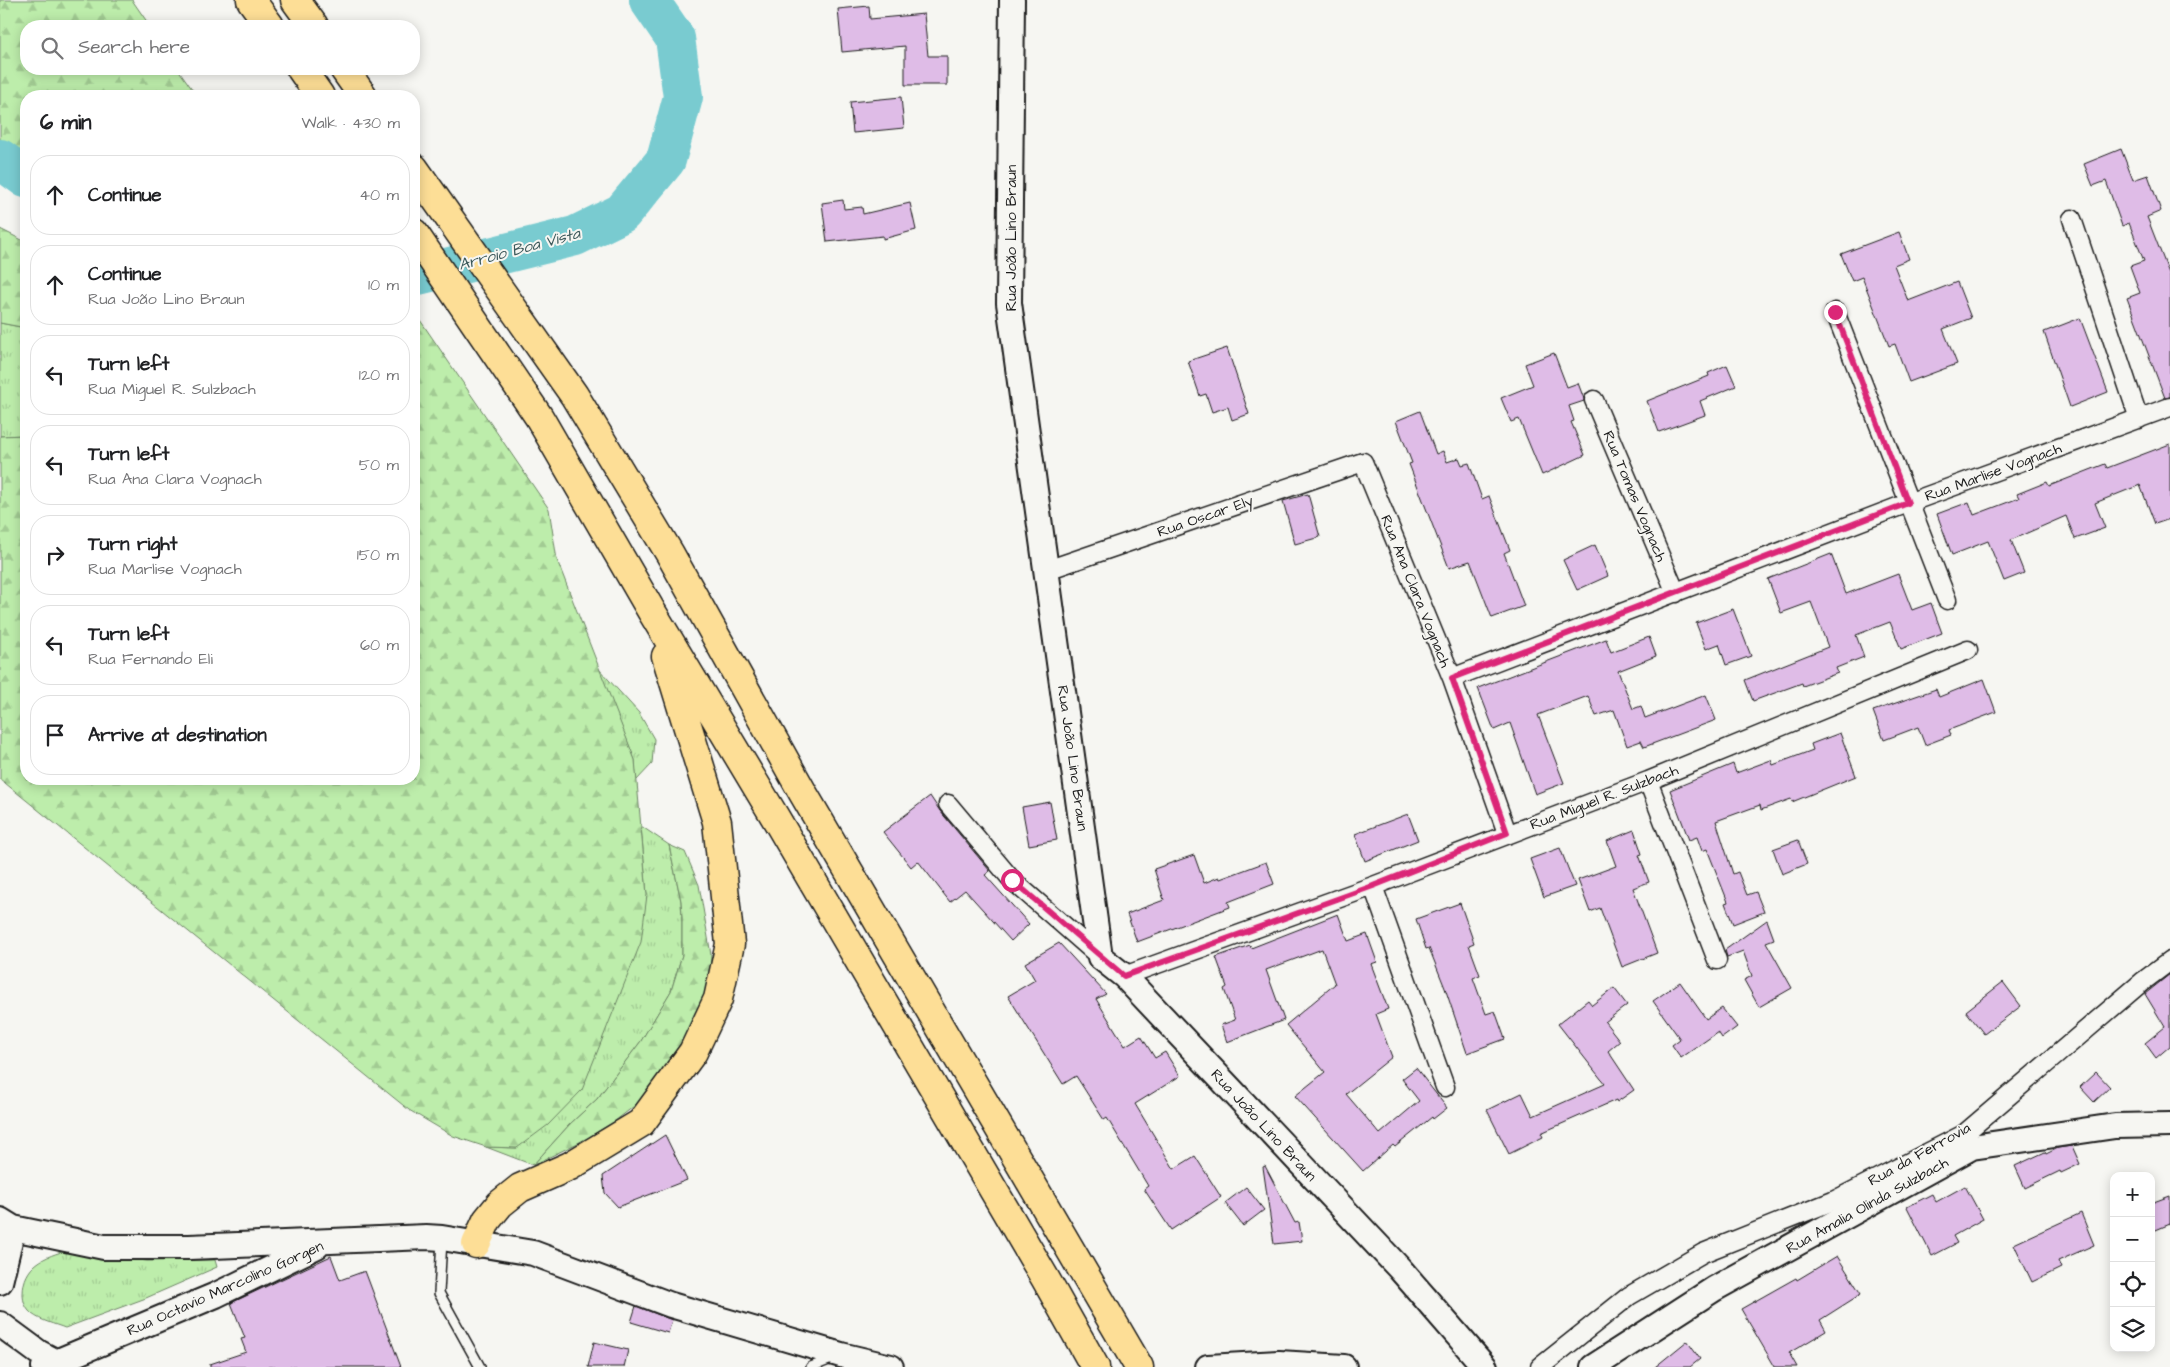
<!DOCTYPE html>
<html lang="en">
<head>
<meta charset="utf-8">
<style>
	:root { --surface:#fff; --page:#f2f2f2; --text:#202124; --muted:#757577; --line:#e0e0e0 }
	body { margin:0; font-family:"Architects Daughter",sans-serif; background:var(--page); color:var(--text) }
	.controls { position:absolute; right:15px; bottom:15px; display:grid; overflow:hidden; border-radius:10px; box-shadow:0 2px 12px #0003 }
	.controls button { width:45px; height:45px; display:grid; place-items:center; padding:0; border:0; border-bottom:1px solid var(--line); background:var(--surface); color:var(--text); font:25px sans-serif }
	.stop { position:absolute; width:15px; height:15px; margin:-11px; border:4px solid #db2777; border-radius:50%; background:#fff }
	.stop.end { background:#db2777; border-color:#fff; box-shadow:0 1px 5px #0008 }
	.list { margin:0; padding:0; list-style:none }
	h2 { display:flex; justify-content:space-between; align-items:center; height:65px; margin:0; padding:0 20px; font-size:21px }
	h2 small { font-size:16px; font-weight:400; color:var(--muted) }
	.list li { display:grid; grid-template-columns:32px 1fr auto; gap:15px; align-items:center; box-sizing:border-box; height:80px; margin:0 10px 10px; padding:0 10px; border:1px solid var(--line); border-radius:20px }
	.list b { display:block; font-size:19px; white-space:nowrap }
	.list p { margin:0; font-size:16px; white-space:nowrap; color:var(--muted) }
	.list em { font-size:16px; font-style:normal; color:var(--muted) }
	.icon { flex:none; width:28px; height:28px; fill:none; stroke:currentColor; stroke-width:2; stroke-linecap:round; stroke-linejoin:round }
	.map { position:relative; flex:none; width:2170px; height:1367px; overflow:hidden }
	.search { position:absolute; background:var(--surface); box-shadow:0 2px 12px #0003; left:20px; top:20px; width:400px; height:55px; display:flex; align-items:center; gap:12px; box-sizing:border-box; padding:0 18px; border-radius:20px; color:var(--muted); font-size:19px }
	.panel { position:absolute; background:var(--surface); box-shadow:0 2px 12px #0003; left:20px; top:90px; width:400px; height:695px; border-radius:20px }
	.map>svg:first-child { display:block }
	.grass { fill:url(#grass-tufts); stroke:#6c8464 }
	.forest { fill:url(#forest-firs); stroke:#6c8464 }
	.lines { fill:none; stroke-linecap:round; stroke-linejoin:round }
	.river { stroke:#79cbd0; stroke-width:40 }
	.building { fill:#dfbce7; stroke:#1c1c1c }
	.lane-casing { stroke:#1c1c1c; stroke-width:12 }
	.street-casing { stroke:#1c1c1c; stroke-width:21 }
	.secondary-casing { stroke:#1c1c1c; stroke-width:28 }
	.highway-casing { stroke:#1c1c1c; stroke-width:31 }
	.lane { stroke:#f6f6f2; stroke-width:9 }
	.street { stroke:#f6f6f2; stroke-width:18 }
	.secondary { stroke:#f6f6f2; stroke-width:24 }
	.highway { stroke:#fdde96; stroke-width:28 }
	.route { stroke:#db2777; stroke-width:6 }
	.labels { text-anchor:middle; stroke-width:4; stroke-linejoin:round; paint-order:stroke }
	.street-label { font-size:15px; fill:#1c1c1c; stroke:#f6f6f2 }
	.water-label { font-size:16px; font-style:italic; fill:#3d595b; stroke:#f6f6f2 }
</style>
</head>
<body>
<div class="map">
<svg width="2170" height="1367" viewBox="0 0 2170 1367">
	<defs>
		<pattern id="grass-tufts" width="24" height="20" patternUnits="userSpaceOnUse" patternTransform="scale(1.25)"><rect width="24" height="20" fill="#bdedab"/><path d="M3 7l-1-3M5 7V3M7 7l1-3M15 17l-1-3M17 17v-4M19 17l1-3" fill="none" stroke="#a2cb93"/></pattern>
		<pattern id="forest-firs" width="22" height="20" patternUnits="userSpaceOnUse" patternTransform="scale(1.25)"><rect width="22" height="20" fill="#bdedab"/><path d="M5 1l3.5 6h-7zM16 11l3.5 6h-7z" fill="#a2cb93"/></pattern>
	</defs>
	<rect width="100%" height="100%" fill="#f6f6f2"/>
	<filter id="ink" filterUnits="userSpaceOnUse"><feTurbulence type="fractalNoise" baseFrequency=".02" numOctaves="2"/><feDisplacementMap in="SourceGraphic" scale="10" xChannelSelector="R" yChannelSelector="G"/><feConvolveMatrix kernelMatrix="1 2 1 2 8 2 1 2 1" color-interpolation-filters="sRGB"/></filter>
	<g filter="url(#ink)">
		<path class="grass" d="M 0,323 L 26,328 L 26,435 L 0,436 Z
			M 598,668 L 639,713 L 654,739 L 652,764 L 636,781 L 635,760 Z
			M 641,826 L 669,845 L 681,901 L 682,917 L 682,955 L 671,991 L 641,1041 L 597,1099 L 570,1124 L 533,1165 L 486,1147 L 517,1148 L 647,895 Z
			M 69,1250 L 94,1255 L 147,1261 L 215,1260 L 217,1267 L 146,1298 L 65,1328 C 55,1324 41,1321 32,1314 C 26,1309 23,1302 23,1294 C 23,1265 45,1256 69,1250 Z"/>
		<path class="forest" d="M 0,0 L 132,0 L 150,26 L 26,26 L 26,69 L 178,69 L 197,96 L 26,96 L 26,157 L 0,145 Z
			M 0,229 L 26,242 L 26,328 L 0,323 Z
			M 420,320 L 549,509 L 557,560 L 635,760 L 647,895 L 641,942 L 582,1090 L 548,1125 L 517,1148 L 486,1147 L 453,1136 L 409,1110 L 0,779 L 0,436 L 26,435 L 26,779 L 414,779 L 414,321 Z
			M 669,845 L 685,852 L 699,885 L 711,955 L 709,996 L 690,1033 L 642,1100 L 615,1121 L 586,1139 L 533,1165 L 570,1124 L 597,1099 L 641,1041 L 671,991 L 682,955 L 682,917 L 681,901 Z"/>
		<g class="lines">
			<path class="river" d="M 0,159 L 26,178
				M 414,276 L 575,236 L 622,213 L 666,160 L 683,97 L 675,38 L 649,0"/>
		</g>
		<path class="building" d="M 869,6 L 870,19 L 924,14 L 928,56 L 947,56 L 947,85 L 905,85 L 905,46 L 842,52 L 838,9 Z
			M 901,97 L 904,128 L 853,133 L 850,102 Z
			M 2121,149 L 2133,180 L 2148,175 L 2161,211 L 2147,217 L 2170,276 L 2170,397 L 2165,398 L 2127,298 L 2140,293 L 2130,266 L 2144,261 L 2129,223 L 2122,226 L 2106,181 L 2093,186 L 2084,164 Z
			M 843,200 L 844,209 L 862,207 L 863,214 L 910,203 L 916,230 L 883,239 L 883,236 L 827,242 L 822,203 Z
			M 1899,232 L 1909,259 L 1894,265 L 1908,301 L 1957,282 L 1971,318 L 1943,329 L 1957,364 L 1909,382 L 1895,344 L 1889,346 L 1862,277 L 1852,281 L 1841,254 Z
			M 2080,318 L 2108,392 L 2070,407 L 2044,332 Z
			M 1227,348 L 1249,414 L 1232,420 L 1228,407 L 1212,412 L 1206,394 L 1200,396 L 1188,361 Z
			M 1554,353 L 1567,387 L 1578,383 L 1584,399 L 1584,401 L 1569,406 L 1574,421 L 1571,422 L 1585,455 L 1542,475 L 1519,419 L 1511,422 L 1501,398 L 1533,385 L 1525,364 Z
			M 1727,365 L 1736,386 L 1700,401 L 1705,415 L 1659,432 L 1647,401 L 1709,376 L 1708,373 Z
			M 1420,411 L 1436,454 L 1443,451 L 1447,462 L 1459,458 L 1462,465 L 1469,463 L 1482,499 L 1489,496 L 1510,550 L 1504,553 L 1524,606 L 1492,618 L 1470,561 L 1449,568 L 1409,464 L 1412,463 L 1396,421 Z
			M 2170,444 L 2170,519 L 2155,524 L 2140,485 L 2095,503 L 2105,528 L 2075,539 L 2066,516 L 2011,540 L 2024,573 L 2004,581 L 1988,541 L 1952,555 L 1937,514 L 1969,502 L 1974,515 L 2019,498 L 2017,494 L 2047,482 L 2049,486 L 2105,464 L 2107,468 Z
			M 1308,494 L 1320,537 L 1295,544 L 1283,501 Z
			M 1595,545 L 1608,576 L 1577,590 L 1563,560 Z
			M 1831,554 L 1846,594 L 1898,574 L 1912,610 L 1931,603 L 1942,633 L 1901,649 L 1890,622 L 1856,635 L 1864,657 L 1836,668 L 1838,673 L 1803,686 L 1802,683 L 1753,701 L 1745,680 L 1828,647 L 1811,602 L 1781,613 L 1768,579 Z
			M 1733,609 L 1751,656 L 1726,665 L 1719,644 L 1706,649 L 1696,623 Z
			M 1649,637 L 1656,656 L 1618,671 L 1633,709 L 1641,706 L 1645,718 L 1706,695 L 1716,720 L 1644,747 L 1641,741 L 1627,746 L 1614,710 L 1596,716 L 1588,696 L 1538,715 L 1564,783 L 1535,794 L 1510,723 L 1494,730 L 1478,688 L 1606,639 L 1611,652 Z
			M 1984,679 L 1996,712 L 1949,730 L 1951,735 L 1925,745 L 1918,727 L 1884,740 L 1873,711 L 1936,689 L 1939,697 Z
			M 1840,733 L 1856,776 L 1792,802 L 1791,799 L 1761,810 L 1760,805 L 1716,821 L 1733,874 L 1738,872 L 1747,895 L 1756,892 L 1764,912 L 1733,924 L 1725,903 L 1728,902 L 1707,849 L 1702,851 L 1697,837 L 1689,840 L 1670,790 L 1733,764 L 1736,773 L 1771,760 L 1773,765 L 1813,750 L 1811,744 Z
			M 930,796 L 940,811 L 990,871 L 985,875 L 1029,924 L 1011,941 L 965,890 L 950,902 L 918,861 L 911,867 L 883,832 Z
			M 1050,802 L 1057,840 L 1029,845 L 1022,807 Z
			M 1408,814 L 1418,840 L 1365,861 L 1355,834 Z
			M 1634,830 L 1642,854 L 1639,855 L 1649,882 L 1633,888 L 1657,953 L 1622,967 L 1600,908 L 1590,912 L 1578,880 L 1616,866 L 1607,841 Z
			M 1798,840 L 1807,864 L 1782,874 L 1773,849 Z
			M 1560,848 L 1575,886 L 1544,897 L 1530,859 Z
			M 1194,855 L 1204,883 L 1219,877 L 1220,879 L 1266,862 L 1274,884 L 1228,902 L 1230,907 L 1137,942 L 1127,914 L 1164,900 L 1154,869 Z
			M 1460,903 L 1474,943 L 1469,945 L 1480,975 L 1473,978 L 1486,1014 L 1495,1011 L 1505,1039 L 1467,1053 L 1445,988 L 1429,948 L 1426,949 L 1416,919 Z
			M 1338,914 L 1348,941 L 1367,934 L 1377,962 L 1371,964 L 1388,1009 L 1376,1014 L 1392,1057 L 1346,1094 L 1380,1134 L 1419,1101 L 1402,1079 L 1416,1068 L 1447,1108 L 1433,1119 L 1432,1117 L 1395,1147 L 1393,1145 L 1363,1171 L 1295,1096 L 1325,1072 L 1286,1025 L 1335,984 L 1322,949 L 1266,970 L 1284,1020 L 1227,1042 L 1221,1025 L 1235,1020 L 1224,989 L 1227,987 L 1216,957 L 1250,945 L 1251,948 Z
			M 1767,920 L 1774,939 L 1766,942 L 1792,988 L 1759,1007 L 1744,980 L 1752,976 L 1743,951 L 1727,957 L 1725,950 Z
			M 1059,943 L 1106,994 L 1096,999 L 1125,1046 L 1141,1036 L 1155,1058 L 1165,1052 L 1180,1076 L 1135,1104 L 1174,1169 L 1195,1156 L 1221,1197 L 1171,1230 L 1144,1189 L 1148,1186 L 1107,1118 L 1104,1120 L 1076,1076 L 1063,1084 L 1008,996 L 1035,980 L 1025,963 Z
			M 2170,974 L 2170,1046 L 2156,1058 L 2145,1043 L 2165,1027 L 2145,994 Z
			M 1680,982 L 1706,1019 L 1722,1008 L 1737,1027 L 1722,1038 L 1718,1032 L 1681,1058 L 1672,1045 L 1680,1039 L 1653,1001 Z
			M 2003,982 L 2021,1006 L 1984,1034 L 1966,1011 Z
			M 1614,988 L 1627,1005 L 1605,1022 L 1620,1041 L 1608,1051 L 1634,1090 L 1617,1102 L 1616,1100 L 1541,1133 L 1543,1137 L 1509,1154 L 1487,1110 L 1522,1093 L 1533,1116 L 1605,1084 L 1558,1024 L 1588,1000 L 1592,1005 Z
			M 2096,1072 L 2110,1087 L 2094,1102 L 2080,1087 Z
			M 665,1135 L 687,1180 L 618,1207 L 605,1193 L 603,1176 Z
			M 2072,1146 L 2080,1164 L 2061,1173 L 2060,1171 L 2025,1188 L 2015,1166 L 2045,1152 L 2046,1154 L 2058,1148 Z
			M 1265,1166 L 1295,1223 L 1299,1222 L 1302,1241 L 1274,1244 L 1263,1167 Z
			M 1965,1186 L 1983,1219 L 1953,1236 L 1957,1243 L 1932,1256 L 1907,1207 L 1932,1194 L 1936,1202 Z
			M 1246,1187 L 1264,1210 L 1243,1226 L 1225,1203 Z
			M 2170,1196 L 2170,1224 L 2151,1232 L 2151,1203 Z
			M 2081,1213 L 2094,1245 L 2058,1261 L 2061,1268 L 2032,1282 L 2014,1244 Z
			M 331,1256 L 340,1280 L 365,1271 L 401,1367 L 210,1367 L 210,1364 L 246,1352 L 241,1339 L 245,1338 L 231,1303 Z
			M 1837,1256 L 1861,1294 L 1820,1320 L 1826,1331 L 1789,1353 L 1797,1367 L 1775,1367 L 1741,1309 L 1796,1278 L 1797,1280 Z
			M 636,1306 L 672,1320 L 668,1333 L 631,1322 Z
			M 1687,1341 L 1700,1359 L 1690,1367 L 1655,1367 Z
			M 594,1342 L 628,1350 L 624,1367 L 588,1367 Z"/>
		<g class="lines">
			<defs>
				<path id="lane" d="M 442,1240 L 439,1293 L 480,1367
					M 811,1367 L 834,1358"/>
				<path id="street" d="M 2072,219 L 2139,419
					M 1835,312 L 1947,600
					M 1594,400 L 1676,593
					M 1047,570 L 1363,462 L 1452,678 L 1507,833
					M 1452,678 L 1908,503 L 2170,407
					M 1648,781 L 1717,960
					M 948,804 L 1012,880 L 1100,957
					M 1373,886 L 1445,1087
					M 1124,976 L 1373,886 L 1648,781 L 1968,650
					M 1540,1367 L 1629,1296 L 1703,1253 L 1833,1201 L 1964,1134 L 2142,982 L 2170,961"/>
				<path id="secondary" d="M 1012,0 L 1009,303 L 1100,957 L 1124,976 L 1400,1269 L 1485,1367
					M 0,1220 L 13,1228 L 104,1247 L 189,1247 L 426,1237 L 442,1238 L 533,1253 L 671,1305 L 841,1355 L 891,1367
					M 0,1282 L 13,1228
					M 0,1324 L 38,1352 L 55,1361
					M 44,1367 L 216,1295 L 317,1246
					M 1208,1367 L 1279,1363 L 1344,1367
					M 1593,1367 L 1714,1289 L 1972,1147 L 2115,1126 L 2170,1125"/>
				<path id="highway" d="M 251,0 L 270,26
					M 295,0 L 314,26
					M 301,69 L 320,96
					M 344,69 L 363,96
					M 414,168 L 574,395 L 670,554 L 803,793 L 1139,1367
					M 414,233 L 539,417 L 652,612 L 775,817 L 1045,1278 L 1095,1367
					M 476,1244 L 487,1220 L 500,1204 L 520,1188 L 570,1166 L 641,1123 L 693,1052 L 718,999 L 730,944 L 717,822 L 666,656"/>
			</defs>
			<use href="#lane" class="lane-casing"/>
			<use href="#street" class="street-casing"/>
			<use href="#secondary" class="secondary-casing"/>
			<use href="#highway" class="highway-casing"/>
			<use href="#lane" class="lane"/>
			<use href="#street" class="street"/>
			<use href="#secondary" class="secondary"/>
			<use href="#highway" class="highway"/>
		</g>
	</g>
	<g class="lines" filter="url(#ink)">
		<path class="route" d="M 1012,880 L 1124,976 L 1373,886 L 1507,833 L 1452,678 L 1908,503 L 1835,312"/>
	</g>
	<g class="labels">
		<g class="street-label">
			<text transform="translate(1011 238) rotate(-90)" y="5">Rua João Lino Braun</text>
			<text transform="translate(1993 472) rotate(-20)" y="5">Rua Marlise Vognach</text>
			<text transform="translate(1635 496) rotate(67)" y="5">Rua Tomas Vognach</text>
			<text transform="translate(1205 516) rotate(-19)" y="5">Rua Oscar Ely</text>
			<text transform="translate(1416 591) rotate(68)" y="5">Rua Ana Clara Vognach</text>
			<text transform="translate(1073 758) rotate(82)" y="5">Rua João Lino Braun</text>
			<text transform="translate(1604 797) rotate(-21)" y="5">Rua Miguel R. Sulzbach</text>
			<text transform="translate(1264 1125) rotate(47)" y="5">Rua João Lino Braun</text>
			<text transform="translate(1919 1154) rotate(-29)" y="5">Rua da Ferrovia</text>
			<text transform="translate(1867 1205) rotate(-29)" y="5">Rua Amalia Olinda Sulzbach</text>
			<text transform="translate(225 1288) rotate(-24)" y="5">Rua Octavio Marcolino Gorgen</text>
		</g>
		<g class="water-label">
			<text transform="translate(519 248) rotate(-15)" y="6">Arroio Boa Vista</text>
		</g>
	</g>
</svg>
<div class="controls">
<button>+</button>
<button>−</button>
<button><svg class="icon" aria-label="locate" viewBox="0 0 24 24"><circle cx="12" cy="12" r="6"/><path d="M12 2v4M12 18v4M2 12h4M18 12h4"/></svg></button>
<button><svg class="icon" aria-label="layers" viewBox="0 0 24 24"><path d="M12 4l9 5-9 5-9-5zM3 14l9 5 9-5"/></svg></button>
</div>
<div class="stop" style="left:1012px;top:880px"></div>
<div class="stop end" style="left:1835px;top:312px"></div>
<div class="search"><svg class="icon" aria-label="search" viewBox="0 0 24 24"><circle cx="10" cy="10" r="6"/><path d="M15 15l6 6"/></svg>Search here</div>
<section class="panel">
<h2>6 min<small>Walk · 430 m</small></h2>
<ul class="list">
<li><svg class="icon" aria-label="ahead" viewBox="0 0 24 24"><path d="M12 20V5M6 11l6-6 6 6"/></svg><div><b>Continue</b></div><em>40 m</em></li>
<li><svg class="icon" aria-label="ahead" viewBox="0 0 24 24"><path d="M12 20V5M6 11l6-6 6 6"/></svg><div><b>Continue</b><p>Rua João Lino Braun</p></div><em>10 m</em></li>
<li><svg class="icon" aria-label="left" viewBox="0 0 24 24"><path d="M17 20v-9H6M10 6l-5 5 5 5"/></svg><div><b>Turn left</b><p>Rua Miguel R. Sulzbach</p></div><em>120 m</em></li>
<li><svg class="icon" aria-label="left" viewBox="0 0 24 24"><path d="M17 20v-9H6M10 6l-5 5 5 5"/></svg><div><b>Turn left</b><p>Rua Ana Clara Vognach</p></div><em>50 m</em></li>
<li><svg class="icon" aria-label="right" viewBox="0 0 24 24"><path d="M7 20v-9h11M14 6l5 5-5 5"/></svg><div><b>Turn right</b><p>Rua Marlise Vognach</p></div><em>150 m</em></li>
<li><svg class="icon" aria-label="left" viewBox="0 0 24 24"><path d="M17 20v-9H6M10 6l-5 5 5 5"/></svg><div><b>Turn left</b><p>Rua Fernando Eli</p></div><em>60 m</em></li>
<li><svg class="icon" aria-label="arrive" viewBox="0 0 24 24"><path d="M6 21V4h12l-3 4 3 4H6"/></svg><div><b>Arrive at destination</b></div></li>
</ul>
</section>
</div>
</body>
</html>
